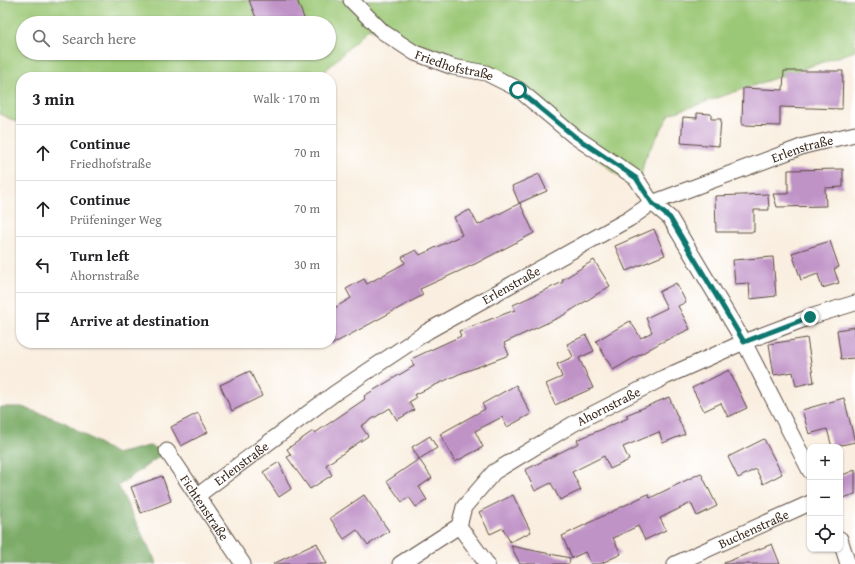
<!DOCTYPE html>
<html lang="en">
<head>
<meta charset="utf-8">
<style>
	:root { --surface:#fff; --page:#f2f2f2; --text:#202124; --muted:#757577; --line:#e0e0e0 }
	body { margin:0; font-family:"Gentium Book Plus",serif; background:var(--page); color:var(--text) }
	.controls { position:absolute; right:12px; bottom:12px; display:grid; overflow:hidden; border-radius:8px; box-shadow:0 1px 3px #0004 }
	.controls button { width:36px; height:36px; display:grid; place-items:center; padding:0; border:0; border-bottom:1px solid var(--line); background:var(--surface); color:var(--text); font:20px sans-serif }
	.stop { position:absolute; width:12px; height:12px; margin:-9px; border:3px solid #0f766e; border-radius:50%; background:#fff }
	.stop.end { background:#0f766e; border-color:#fff; box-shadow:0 1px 4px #0008 }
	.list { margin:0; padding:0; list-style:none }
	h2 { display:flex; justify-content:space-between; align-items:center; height:52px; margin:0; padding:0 16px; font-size:17px }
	h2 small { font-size:13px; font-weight:400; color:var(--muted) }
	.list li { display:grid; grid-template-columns:26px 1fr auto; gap:12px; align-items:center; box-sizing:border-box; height:56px; padding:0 16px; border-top:1px solid var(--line) }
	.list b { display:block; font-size:15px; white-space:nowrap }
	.list p { margin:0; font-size:13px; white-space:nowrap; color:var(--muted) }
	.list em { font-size:13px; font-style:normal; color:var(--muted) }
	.icon { flex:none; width:22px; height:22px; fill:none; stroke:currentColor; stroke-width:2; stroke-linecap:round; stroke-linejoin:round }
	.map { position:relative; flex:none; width:855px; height:564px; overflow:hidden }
	.search { position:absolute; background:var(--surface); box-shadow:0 1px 3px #0004; left:16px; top:16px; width:320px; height:44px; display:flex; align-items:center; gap:10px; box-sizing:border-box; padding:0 14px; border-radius:22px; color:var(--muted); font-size:15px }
	.panel { position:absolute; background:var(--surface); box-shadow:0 1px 3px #0004; left:16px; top:72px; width:320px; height:276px; border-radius:16px }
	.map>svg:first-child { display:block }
	.green { fill:#9bc876; stroke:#6b794a; fill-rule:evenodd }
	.forest { fill:#7cac67; stroke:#5c6b42 }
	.building { fill:#c093c7 }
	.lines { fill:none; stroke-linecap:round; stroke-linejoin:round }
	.street-casing { stroke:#58473b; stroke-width:17 }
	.street { stroke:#fff; stroke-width:15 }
	.route { stroke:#0f766e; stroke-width:5 }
	.labels { text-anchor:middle; stroke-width:3; stroke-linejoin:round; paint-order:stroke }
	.street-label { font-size:13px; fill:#3b2a1e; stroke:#fff }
</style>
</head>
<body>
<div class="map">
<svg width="855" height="564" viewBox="0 0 855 564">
	<rect width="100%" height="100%" fill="#fff"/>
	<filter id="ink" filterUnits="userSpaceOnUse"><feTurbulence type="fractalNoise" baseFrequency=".025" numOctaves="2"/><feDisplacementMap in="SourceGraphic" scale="8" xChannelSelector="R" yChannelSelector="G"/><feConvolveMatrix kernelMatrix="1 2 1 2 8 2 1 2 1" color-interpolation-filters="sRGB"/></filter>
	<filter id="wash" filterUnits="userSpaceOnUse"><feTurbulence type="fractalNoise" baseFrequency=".012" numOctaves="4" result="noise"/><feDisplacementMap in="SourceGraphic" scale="16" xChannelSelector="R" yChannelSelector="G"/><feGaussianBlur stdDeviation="0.9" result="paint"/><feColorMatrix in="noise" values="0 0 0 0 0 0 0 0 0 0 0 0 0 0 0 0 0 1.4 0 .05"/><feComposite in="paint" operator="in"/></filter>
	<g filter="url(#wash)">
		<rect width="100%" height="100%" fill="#f9eedf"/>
		<path class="green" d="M 0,0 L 855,0 L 855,51 L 670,114 L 645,158 L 640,179 L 652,203 L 505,84 L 369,28 L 319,77 L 21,77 L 21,124 L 0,114 ZM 23,23 L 329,23 L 329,53 L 23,53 Z"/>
		<path class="forest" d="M 0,407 L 22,407 L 64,422 L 116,454 L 149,446 L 167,451 L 118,486 L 157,564 L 0,564 Z"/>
		<g id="blocks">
			<path class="building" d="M 249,0 L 297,0 L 306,23 L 258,23 Z
				M 784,71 L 843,71 L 842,109 L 780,107 L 780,126 L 742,125 L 743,88 L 783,90 Z
				M 697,113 L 711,114 L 711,119 L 721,119 L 719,146 L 681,143 L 683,117 L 697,118 Z
				M 843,169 L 843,187 L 825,188 L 826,206 L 777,207 L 773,194 L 788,194 L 788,170 Z
				M 539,174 L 547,191 L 519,203 L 512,186 Z
				M 768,194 L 769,210 L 754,210 L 754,232 L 716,232 L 715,196 Z
				M 520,203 L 534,233 L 475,264 L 420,289 L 423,295 L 331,345 L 331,310 L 351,298 L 346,289 L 364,279 L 367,284 L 405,263 L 402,257 L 416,250 L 420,255 L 462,235 L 454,217 L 470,210 L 478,225 Z
				M 654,229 L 665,255 L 626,271 L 615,246 Z
				M 830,241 L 839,267 L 834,269 L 839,283 L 822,288 L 818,274 L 801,280 L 792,253 Z
				M 773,257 L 776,296 L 750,299 L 749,283 L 735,284 L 733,260 Z
				M 594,260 L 610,286 L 562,316 L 504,343 L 509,355 L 459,374 L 414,395 L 416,398 L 409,402 L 414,410 L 397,420 L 390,408 L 361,426 L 368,436 L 326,465 L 332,475 L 310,489 L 287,457 L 291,455 L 287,449 L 313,431 L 315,433 L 365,399 L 364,396 L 414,366 L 411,359 L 461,336 L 459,331 L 515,310 L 513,305 L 563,282 L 562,280 Z
				M 676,283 L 686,302 L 678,306 L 690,329 L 660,343 L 613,370 L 596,341 L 630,321 L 641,338 L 652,332 L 646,318 L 667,308 L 659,292 Z
				M 855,327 L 855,358 L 841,359 L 837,330 Z
				M 586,335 L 594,351 L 579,358 L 593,388 L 555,405 L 546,384 L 562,377 L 557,364 L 573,357 L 567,344 Z
				M 807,338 L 814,382 L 796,386 L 793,372 L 774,375 L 769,344 Z
				M 729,370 L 747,408 L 728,417 L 721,403 L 704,411 L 692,388 Z
				M 250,371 L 262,396 L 232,411 L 220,385 Z
				M 516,385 L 531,414 L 507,427 L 502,417 L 475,431 L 483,447 L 455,462 L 440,434 L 485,409 L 482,404 Z
				M 669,397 L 685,434 L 663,443 L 659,432 L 623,447 L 629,460 L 610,469 L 604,456 L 572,472 L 581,490 L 560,500 L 551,483 L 535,491 L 525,470 L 579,443 L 577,440 L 628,418 L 626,415 Z
				M 844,398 L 855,442 L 832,447 L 827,429 L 809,434 L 802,410 Z
				M 198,413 L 208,432 L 181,446 L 171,427 Z
				M 430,436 L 437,448 L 419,459 L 412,447 Z
				M 764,439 L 782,474 L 763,484 L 756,469 L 738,478 L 728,457 Z
				M 419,459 L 432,478 L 419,487 L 427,500 L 416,507 L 409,497 L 402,502 L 387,481 Z
				M 279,462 L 291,489 L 279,497 L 263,472 Z
				M 855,470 L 855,494 L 843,498 L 840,490 L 840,476 Z
				M 701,473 L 717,506 L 697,516 L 691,503 L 660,518 L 666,530 L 645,540 L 638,526 L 613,538 L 621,554 L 600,564 L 591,564 L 585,552 L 572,558 L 562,536 L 648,494 L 650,498 Z
				M 162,476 L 171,501 L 141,513 L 131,487 Z
				M 364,495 L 389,531 L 368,545 L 357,530 L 344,539 L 330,518 Z
				M 513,495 L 531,532 L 510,542 L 503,528 L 490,534 L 479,512 Z
				M 317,543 L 327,564 L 273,564 Z
				M 772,544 L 780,564 L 724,564 L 724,563 Z
				M 511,546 L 570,558 L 569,564 L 520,564 Z"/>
		</g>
	</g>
	<g filter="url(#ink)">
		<use href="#blocks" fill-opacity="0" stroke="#58473b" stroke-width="1"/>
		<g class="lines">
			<defs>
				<g id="street">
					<path id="s1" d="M 351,0 L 383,32 L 415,53 L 453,67 L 486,73 L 518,89 L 574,136 L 636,178 L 652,203 L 670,218 L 744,342 L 810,471"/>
					<path id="s2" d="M 167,451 L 243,564"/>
					<path id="s3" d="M 197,496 L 335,393 L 428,331 L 629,219 L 652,203 L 804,146 L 855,134"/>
					<path d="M 459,526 L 487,564"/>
					<path d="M 840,539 L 848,564"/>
					<path id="s4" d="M 400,564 L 459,526 L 464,507 L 494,472 L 573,424 L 665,377 L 744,342 L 810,317 L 855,303"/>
					<path id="s5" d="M 675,564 L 810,503"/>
				</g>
			</defs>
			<use href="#street" class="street-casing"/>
			<use href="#street" class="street"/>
		</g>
	</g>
	<g class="lines" filter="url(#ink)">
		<path class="route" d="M 518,90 L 574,136 L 636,178 L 652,203 L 670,218 L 744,342 L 810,317"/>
	</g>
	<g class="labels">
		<g class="street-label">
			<text dy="5" stroke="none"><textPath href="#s1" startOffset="125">Friedhofstraße</textPath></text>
			<text dy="5" stroke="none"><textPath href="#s3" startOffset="702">Erlenstraße</textPath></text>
			<text dy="5" stroke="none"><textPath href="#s3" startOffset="379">Erlenstraße</textPath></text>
			<text dy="5" stroke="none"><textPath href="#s4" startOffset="268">Ahornstraße</textPath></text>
			<text dy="5" stroke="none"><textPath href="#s3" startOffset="55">Erlenstraße</textPath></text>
			<text dy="5" stroke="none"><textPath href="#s2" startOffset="68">Fichtenstraße</textPath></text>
			<text dy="5" stroke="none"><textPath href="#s5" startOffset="86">Buchenstraße</textPath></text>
		</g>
	</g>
</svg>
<div class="controls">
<button>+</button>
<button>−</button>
<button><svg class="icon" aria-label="locate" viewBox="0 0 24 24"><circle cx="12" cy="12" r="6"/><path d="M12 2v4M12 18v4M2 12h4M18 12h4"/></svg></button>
</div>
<div class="stop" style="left:518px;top:90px"></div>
<div class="stop end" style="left:810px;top:317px"></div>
<div class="search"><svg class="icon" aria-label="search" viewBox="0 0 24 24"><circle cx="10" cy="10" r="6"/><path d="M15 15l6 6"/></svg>Search here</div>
<section class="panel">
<h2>3 min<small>Walk · 170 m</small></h2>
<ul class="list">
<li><svg class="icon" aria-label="ahead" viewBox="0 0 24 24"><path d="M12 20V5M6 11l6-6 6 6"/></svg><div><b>Continue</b><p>Friedhofstraße</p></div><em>70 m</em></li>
<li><svg class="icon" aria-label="ahead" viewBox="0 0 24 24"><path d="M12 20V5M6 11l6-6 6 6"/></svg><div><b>Continue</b><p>Prüfeninger Weg</p></div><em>70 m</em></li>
<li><svg class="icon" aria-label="left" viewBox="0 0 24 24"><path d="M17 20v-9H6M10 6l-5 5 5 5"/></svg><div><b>Turn left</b><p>Ahornstraße</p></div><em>30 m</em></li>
<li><svg class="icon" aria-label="arrive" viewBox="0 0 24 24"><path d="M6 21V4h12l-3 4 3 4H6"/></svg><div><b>Arrive at destination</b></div></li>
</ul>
</section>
</div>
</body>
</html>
